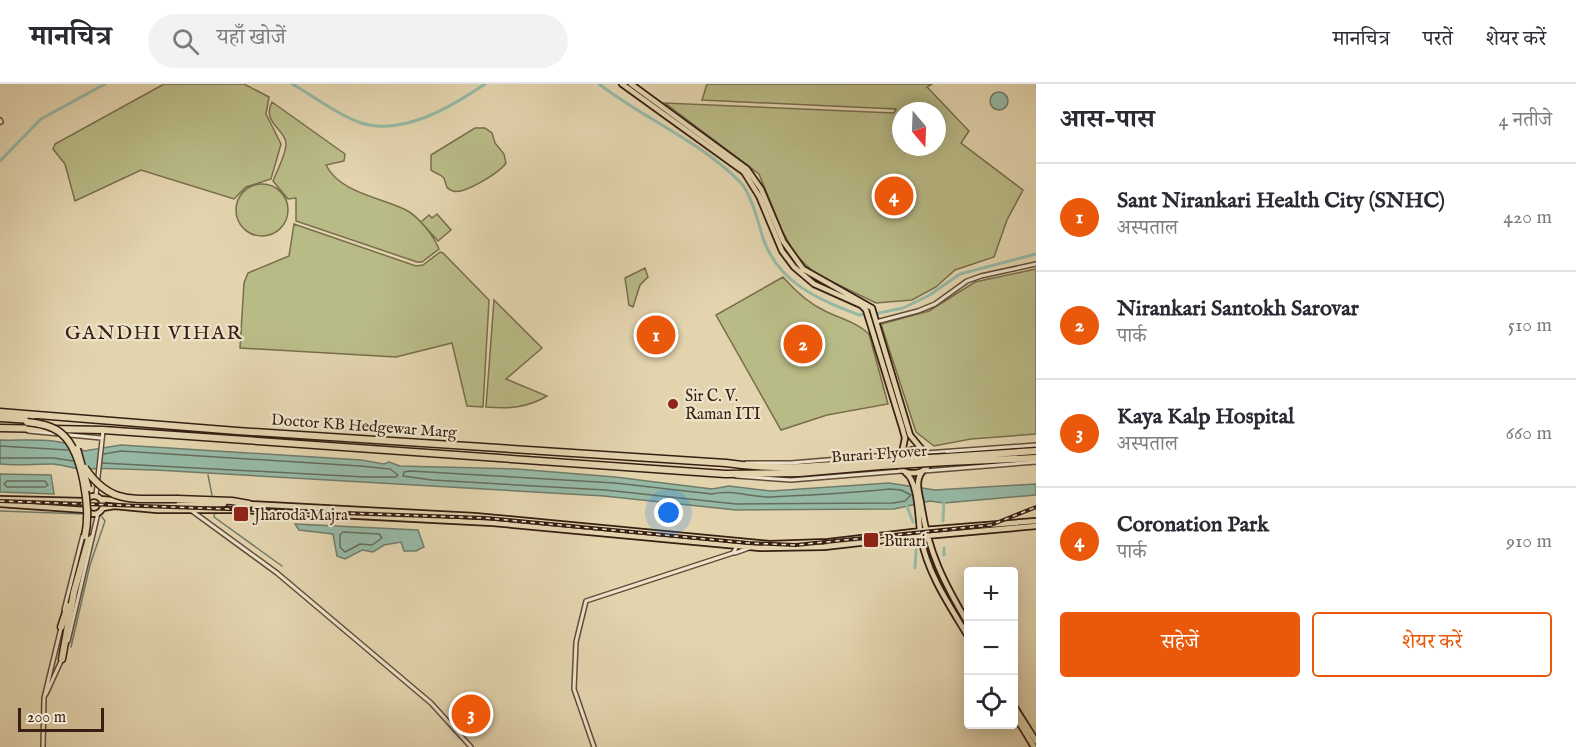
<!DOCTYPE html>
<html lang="hi">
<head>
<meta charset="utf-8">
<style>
	:root { --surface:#fff; --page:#f2f2f3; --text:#2b2b33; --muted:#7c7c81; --line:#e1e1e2; --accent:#ea580c }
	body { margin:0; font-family:"IM FELL English","Noto Serif Devanagari",serif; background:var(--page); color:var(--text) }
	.controls { position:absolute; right:18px; bottom:18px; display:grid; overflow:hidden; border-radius:6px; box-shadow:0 3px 15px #0003 }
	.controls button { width:54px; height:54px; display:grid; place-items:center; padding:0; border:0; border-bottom:2px solid var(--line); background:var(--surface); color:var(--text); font:30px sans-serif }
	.compass { position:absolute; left:892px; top:18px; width:54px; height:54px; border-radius:50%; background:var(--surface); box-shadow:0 3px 15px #0003; rotate:161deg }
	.scale { position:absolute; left:18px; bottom:15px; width:86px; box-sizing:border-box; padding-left:6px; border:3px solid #371f12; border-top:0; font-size:16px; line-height:21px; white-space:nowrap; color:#371f12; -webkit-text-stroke:4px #ede3ca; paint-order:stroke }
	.you { position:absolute; left:669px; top:429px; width:21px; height:21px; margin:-15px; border:4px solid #fff; border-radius:50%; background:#1a73e8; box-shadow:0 0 0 9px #1a73e833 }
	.badge { display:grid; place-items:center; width:39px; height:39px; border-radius:50%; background:var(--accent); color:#fff; font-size:20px; font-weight:700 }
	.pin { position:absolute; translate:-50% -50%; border:3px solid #fff; box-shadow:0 2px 6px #0006 }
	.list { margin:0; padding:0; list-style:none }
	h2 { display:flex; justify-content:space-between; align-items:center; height:78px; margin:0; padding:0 24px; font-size:26px }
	h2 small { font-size:20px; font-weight:400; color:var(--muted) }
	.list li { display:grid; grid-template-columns:39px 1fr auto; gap:18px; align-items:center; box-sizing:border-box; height:108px; padding:0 24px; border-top:2px solid var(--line) }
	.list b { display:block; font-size:22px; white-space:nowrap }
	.list p { margin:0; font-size:20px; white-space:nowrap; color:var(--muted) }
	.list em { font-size:20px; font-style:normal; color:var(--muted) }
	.actions { display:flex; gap:12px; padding:18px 24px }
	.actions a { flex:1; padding:14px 0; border:2px solid var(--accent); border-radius:6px; text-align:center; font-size:21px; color:var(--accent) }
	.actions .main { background:var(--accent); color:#fff }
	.icon { flex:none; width:33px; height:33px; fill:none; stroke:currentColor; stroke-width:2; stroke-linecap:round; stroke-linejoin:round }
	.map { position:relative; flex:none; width:1036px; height:663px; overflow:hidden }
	header { display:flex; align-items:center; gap:36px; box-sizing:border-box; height:84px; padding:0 30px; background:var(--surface); border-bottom:2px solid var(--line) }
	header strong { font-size:28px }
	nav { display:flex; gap:33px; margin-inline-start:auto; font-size:21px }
	.search { width:420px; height:54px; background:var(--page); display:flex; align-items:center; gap:15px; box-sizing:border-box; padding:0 21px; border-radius:33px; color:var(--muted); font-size:22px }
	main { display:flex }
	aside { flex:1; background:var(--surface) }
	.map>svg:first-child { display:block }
	.green { fill:#b9bb87; stroke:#786d4c; stroke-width:1.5; fill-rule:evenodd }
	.water { fill:#96b9a5; stroke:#707b6a; stroke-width:1.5 }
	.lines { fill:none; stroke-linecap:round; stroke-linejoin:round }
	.shore { stroke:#666c5c; stroke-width:1.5 }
	.stream { stroke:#707b6a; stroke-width:1.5 }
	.canal { stroke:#96b9a5; stroke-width:3 }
	.minor-casing { stroke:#624c39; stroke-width:6 }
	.major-casing { stroke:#371f12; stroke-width:8 }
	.highway-casing { stroke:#371f12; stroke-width:9 }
	.minor { stroke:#ede3ca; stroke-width:3 }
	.major { stroke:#e3d4ae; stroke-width:4.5 }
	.highway { stroke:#e3d4ae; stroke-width:6 }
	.rail-casing { stroke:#371f12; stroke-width:4 }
	.rail { stroke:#ede3ca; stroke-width:1.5; stroke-dasharray:4.5; stroke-linecap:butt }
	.highway-bridge-casing { stroke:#371f12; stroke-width:9; stroke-linecap:butt }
	.highway-bridge { stroke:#e3d4ae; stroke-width:6 }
	.poi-dot { fill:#8f2418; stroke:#ede3ca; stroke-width:2 }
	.labels { text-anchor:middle; stroke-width:4.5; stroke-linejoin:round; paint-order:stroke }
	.poi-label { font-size:16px; fill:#371f12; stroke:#ede3ca; text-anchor:start }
	.street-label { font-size:16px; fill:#371f12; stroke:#ede3ca }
	.quarter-label { font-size:20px; letter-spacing:1.5px; fill:#371f12; stroke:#ede3ca }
</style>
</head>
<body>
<header>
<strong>मानचित्र</strong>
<div class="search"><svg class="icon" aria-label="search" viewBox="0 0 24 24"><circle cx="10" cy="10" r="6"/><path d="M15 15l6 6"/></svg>यहाँ खोजें</div>
<nav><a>मानचित्र</a><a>परतें</a><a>शेयर करें</a></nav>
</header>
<main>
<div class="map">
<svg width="1036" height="663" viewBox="0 0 1036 663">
	<rect width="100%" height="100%" fill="#e3d4ae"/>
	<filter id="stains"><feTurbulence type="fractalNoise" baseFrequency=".00333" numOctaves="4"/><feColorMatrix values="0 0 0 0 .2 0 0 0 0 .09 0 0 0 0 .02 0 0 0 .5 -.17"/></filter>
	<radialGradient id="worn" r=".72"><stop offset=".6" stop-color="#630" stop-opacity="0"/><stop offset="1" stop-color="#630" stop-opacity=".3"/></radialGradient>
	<path class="green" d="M 164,0 L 244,0 L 269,13 L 266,30 L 281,60 L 271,95 L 246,103 L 234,115 L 141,86 L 75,117 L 65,80 L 53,65 L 55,60 Z
		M 707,0 L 932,0 L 927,3 L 969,47 L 961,59 L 1023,106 L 1007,136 L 994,173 L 955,186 L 936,203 L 912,216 L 876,219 L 816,190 L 805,180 L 795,170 L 782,146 L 759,90 L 665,19 L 894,29 L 896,25 L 702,16 ZM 901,27 L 937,27 L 937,63 L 901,63 Z
		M 272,18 L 345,70 L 344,77 L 326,81 C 340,109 380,113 406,126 C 418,132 434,152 439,165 L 422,178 L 417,178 L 296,137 L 296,114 L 288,115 L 273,97 C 277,87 285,72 286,61 C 287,46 261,39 272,18 Z
		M 475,44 L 485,44 L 492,49 L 495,59 L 504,70 L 506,79 C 500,88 464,111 453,107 C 444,105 447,98 443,93 C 440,90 434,89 431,86 L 431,71 Z
		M236 126a26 26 0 1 1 52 0a26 26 0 1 1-52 0Z
		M 437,130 L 451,146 L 438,157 L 421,138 L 429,131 L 432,134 Z
		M 294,140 L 416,182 L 423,181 L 440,168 L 443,169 L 489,216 L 483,323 L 467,322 L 452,259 L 396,273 L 240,264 L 244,199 L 248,189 L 289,172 Z
		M 645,184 L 648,193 L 640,201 L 633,223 L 629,221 L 625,194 Z
		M 1036,185 L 1036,350 L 971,355 L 934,362 L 916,348 L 881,240 L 929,227 L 975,198 Z
		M 783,193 C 796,208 809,220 827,228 C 842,235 858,239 869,250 L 888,320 L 827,331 L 781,346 L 716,231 Z
		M 494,216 L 542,264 L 506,295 L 547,312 C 527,324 508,325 486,323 Z"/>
	<path class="water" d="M990 17a9 9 0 1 1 18 0a9 9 0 1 1-18 0Z
		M 0,356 C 27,357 60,352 84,367 L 121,361 L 361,376 L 384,380 L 389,378 L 400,382 L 517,385 L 615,393 L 712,405 L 729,402 L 771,407 L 889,399 L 935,406 L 1036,400 L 1036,411 L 944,419 L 930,417 L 894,425 L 736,426 L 604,412 L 155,386 C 133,386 105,383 85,385 C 74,386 63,380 52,380 C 34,380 18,382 0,380 Z
		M 0,390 L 51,391 L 54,410 L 0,408 Z
		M 295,440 L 418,446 L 424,463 L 416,467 L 404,467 L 401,458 L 384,461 L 373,468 L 362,466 L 345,475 L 337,472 L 333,450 L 299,446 Z"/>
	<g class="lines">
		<path class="shore" d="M 0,362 L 68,366
			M 0,374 L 54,374 L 73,377
			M 102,379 L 365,393 L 396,393 L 398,391 L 390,385 L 360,382 L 121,367 L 104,370
			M 410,387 L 615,399 L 712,410 C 732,405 752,414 772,413 C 811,411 851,409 890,405 L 901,406 L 911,411 L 905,417 L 893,419 L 736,420 L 605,406 L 432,396 L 403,392 L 404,388 Z
			M 7,397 L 45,397 L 48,401 L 45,403 L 7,403 L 4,400 Z
			M 343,448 L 379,450 L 382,454 L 372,461 L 360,460 L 345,468 L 340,463 L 340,451 Z"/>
		<path class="stream" d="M 208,391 L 212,411
			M 0,427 L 84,430
			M 215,428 L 214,433 L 282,482
			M 71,563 L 90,481 L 105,437 L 102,433"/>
		<path class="canal" d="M 292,0 C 314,12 337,31 361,39 C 403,52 451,23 485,0
			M 599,0 C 643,34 703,59 741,99 C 752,112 758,138 763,154 C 778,199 818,215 859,231 L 867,230
			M 0,77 L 41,35 L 105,0
			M 874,230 L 903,224 L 928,212 L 960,190 L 1036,170
			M 906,420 L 913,438
			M 943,437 L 944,415
			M 944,464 L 944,471
			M 915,484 L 916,466"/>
		<defs>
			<path id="minor" d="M 0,36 L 1,38
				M 876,238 L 918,227 L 935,220 L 967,197 L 981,192 L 1036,180
				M 28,347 L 101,354
				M 925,369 L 1036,361
				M 746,379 L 791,379 L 900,370
				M 924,387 L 1036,378
				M 736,392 L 791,396 L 902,387
				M 96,411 L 103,347
				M 192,427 L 277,489 L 431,619 L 471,663
				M 735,469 L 749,464
				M 64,526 L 83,451
				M 68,557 L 98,429
				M 46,610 L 62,575
				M 43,663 L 44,614 L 61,544
				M 594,663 L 574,605 L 576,558 L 586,517 L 733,469 L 737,462"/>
			<path id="major" d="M 622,0 L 744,88 L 759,112 L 782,167 L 794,183 L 814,200 L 861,221 L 866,226 L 902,343 L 905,354 L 902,369
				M 631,0 L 747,85 L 761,105 L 783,157 L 803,185 L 872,224 L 910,351 L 929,374 L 929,381 C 922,391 909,391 900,385 L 897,378 L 900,370 L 912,366 L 922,368
				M 922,388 C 915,397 919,409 921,419 C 928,468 944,499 969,541
				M 906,389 C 919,398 918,438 921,454 C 928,491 950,522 969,554
				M85 421a9 9 0 1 1 18 0a9 9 0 1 1-18 0Z
				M 0,415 L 85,417
				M 101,415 L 163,421 L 224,420
				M 0,420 L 86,426
				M 248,420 L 475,432 L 770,460 L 828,458 L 921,447
				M 103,424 L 114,422 L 157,426 L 242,426 L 493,439 L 760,464 L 824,463 L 921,452
				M 924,446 L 1036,437
				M 925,452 L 1036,442
				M 1014,622 L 1036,657
				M 1014,630 L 1034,663"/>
			<path id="highway" d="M 0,328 L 237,347 L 726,379 C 778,387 828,382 879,377
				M 0,334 L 32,336
				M 0,344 L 103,346 L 725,390 L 800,389 L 880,382
				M 946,373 L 1036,367
				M 947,378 L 1036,374
				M 177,415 L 232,417 L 249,420
				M 61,543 L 68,522
				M 62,575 L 74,508 L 89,454"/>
		</defs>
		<use href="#minor" class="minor-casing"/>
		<use href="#major" class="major-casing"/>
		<use href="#highway" class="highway-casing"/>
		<use href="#minor" class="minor"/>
		<use href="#major" class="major"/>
		<use href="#highway" class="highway"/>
		<defs>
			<path id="rail" d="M 0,417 L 486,434 L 748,459 L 796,461 L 991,441 L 1036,423"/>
		</defs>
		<use href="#rail" class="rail-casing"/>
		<use href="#rail" class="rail"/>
		<defs>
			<path id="highway-bridge" d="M 27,338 C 40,340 52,341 62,350 C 83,368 91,426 85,452
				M 77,365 L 88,404
				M 879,377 L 946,373
				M 880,382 L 947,378
				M 85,384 C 111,422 134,414 177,415"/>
		</defs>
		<use href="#highway-bridge" class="highway-bridge-casing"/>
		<use href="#highway-bridge" class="highway-bridge"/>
	</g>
	<g class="poi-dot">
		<circle cx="673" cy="320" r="6"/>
		<rect x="233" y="422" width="16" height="16" rx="3"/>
		<rect x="863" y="448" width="16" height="16" rx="3"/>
	</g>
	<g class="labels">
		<g class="poi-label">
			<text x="685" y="317">Sir C. V.<tspan x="685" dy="18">Raman ITI</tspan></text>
			<text x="254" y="436">Jharoda Majra</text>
			<text x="884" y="462">Burari</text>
		</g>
		<g class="street-label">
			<text transform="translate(364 341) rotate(4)" y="6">Doctor KB Hedgewar Marg</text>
			<text transform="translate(879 369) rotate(-4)" y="6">Burari Flyover</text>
		</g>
		<g class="quarter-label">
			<text x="154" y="255">GANDHI VIHAR</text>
		</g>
	</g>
	<rect width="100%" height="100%" filter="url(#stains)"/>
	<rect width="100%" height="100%" fill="url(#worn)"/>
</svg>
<div class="controls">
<button>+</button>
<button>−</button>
<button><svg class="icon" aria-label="locate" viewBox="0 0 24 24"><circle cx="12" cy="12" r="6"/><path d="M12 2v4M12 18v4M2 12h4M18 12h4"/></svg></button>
</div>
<svg class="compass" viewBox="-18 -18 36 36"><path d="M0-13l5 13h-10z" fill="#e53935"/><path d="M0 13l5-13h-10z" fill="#7c7c81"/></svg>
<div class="scale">200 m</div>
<div class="you"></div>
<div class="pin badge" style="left:656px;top:251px">1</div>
<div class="pin badge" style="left:803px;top:260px">2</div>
<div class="pin badge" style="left:471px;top:630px">3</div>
<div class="pin badge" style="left:894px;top:112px">4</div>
</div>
<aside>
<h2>आस-पास<small>4 नतीजे</small></h2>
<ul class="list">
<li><span class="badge">1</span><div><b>Sant Nirankari Health City (SNHC)</b><p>अस्पताल</p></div><em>420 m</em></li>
<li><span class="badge">2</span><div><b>Nirankari Santokh Sarovar</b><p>पार्क</p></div><em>510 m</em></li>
<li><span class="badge">3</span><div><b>Kaya Kalp Hospital</b><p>अस्पताल</p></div><em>660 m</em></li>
<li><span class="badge">4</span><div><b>Coronation Park</b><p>पार्क</p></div><em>910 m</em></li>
</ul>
<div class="actions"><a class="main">सहेजें</a><a>शेयर करें</a></div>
</aside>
</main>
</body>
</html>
